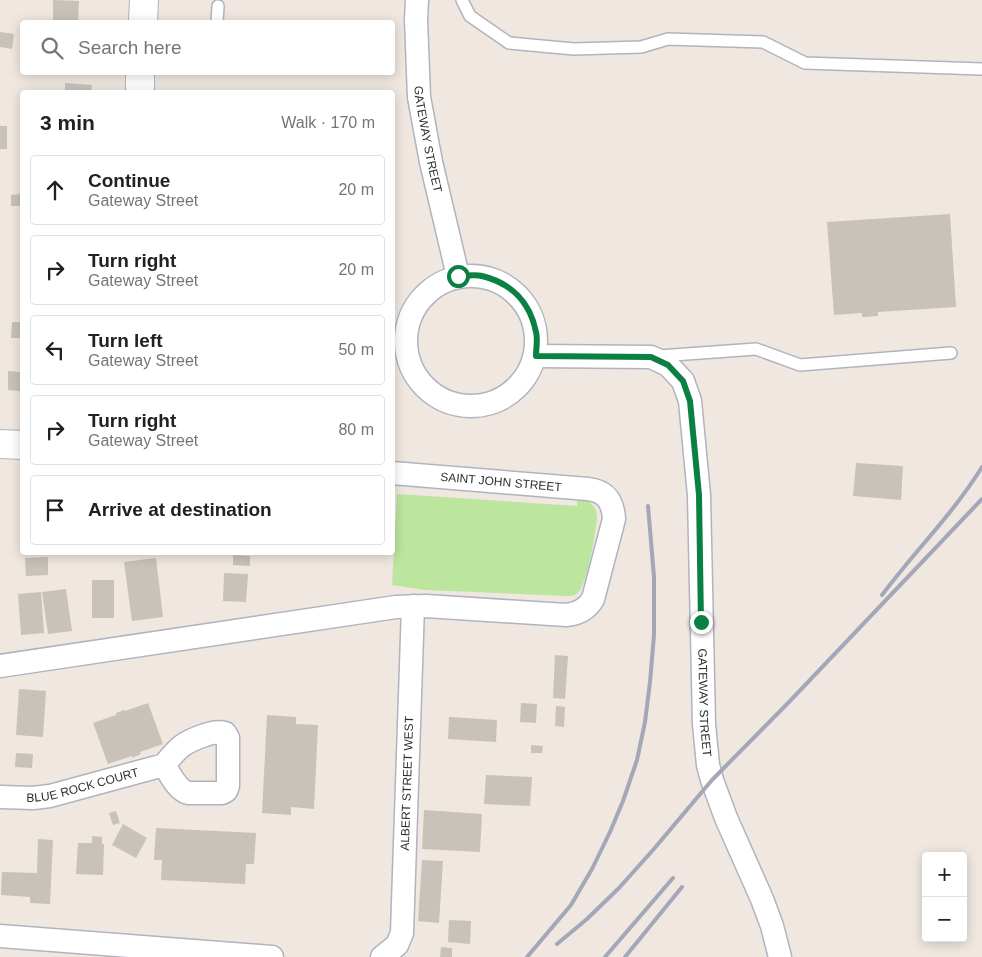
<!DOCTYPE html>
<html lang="en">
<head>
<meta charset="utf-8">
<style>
	:root { --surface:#fff; --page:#f6f6f6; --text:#202124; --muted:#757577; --line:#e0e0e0 }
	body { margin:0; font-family:Arial,sans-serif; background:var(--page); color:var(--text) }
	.controls { position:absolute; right:15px; bottom:15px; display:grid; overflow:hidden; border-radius:5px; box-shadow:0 2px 12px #0003 }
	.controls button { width:45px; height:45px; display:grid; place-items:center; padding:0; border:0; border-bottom:1px solid var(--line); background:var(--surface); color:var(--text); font:25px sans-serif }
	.stop { position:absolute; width:15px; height:15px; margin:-11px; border:4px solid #0b8043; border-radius:50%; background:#fff }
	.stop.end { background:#0b8043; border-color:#fff; box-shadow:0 1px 5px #0008 }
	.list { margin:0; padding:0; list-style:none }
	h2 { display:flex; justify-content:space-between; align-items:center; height:65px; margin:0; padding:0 20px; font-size:21px }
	h2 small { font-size:16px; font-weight:400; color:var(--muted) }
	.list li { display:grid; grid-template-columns:32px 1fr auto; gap:15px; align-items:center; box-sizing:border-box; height:70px; margin:0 10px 10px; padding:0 10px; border:1px solid var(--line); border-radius:5px }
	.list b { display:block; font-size:19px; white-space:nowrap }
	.list p { margin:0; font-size:16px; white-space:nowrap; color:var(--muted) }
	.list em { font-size:16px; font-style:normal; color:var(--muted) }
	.icon { flex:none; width:28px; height:28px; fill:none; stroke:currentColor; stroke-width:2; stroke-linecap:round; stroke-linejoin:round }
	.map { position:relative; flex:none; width:982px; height:957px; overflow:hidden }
	.search { position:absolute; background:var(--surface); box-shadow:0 2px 12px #0003; left:20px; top:20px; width:375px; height:55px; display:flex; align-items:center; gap:12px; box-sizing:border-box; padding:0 18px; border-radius:5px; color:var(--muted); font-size:19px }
	.panel { position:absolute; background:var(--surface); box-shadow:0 2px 12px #0003; left:20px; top:90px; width:375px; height:465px; border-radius:5px }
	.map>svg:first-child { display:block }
	.green { fill:#bce59d }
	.building { fill:#c8c2bb }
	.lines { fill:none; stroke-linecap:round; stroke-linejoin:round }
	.service-casing { stroke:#b0b4be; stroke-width:14 }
	.minor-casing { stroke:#b0b4be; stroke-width:25 }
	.tertiary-casing { stroke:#b0b4be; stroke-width:30 }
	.service { stroke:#fff; stroke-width:11 }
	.minor { stroke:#fff; stroke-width:22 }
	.tertiary { stroke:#fff; stroke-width:28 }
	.rail { stroke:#a3a7b7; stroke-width:4 }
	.route { stroke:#0b8043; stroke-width:6 }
	.labels { text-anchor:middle; stroke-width:4; stroke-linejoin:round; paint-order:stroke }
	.street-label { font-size:12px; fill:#2e2e2e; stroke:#fff }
</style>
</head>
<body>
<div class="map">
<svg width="982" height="957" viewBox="0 0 982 957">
	<rect width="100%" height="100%" fill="#efe7e0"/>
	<path class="green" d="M 397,494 L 577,506 L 577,499 C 584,500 590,501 594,507 C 596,510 597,514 597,518 C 596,532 588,579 580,590 C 577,595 573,596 567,596 L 426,590 L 392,585 Z"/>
	<path class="building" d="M 53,0 L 79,1 L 78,22 L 53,22 Z
		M 0,32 L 14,34 L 12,49 L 0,47 Z
		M 65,83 L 92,85 L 91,92 L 65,92 Z
		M 0,126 L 7,126 L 7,149 L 0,149 Z
		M 22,194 L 22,206 L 11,206 L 11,195 Z
		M 950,214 L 956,307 L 878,312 L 878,316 L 862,317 L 862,313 L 834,315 L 827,222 Z
		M 12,322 L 22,322 L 22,338 L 11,338 Z
		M 8,371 L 20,372 L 20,391 L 8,390 Z
		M 856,463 L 903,466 L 901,500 L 853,496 Z
		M 233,555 L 250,556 L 250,566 L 233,565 Z
		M 48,557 L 48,575 L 26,576 L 25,558 Z
		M 156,558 L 163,617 L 132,621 L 124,562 Z
		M 224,573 L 248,574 L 246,602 L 223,601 Z
		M 92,580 L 114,580 L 114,618 L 92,618 Z
		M 66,589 L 72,631 L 48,634 L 42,592 Z
		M 41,592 L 44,633 L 21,635 L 18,594 Z
		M 555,655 L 568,656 L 565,699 L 553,698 Z
		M 19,689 L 46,691 L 43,737 L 16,735 Z
		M 148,703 L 163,744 L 140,752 L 141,754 L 132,758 L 132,756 L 108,764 L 93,723 L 116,715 L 116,713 L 124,710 L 125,711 Z
		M 521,703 L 537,704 L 536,723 L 520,722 Z
		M 556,706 L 565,707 L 564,727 L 555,726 Z
		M 267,715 L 296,717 L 296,724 L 318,725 L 314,809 L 291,807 L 291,815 L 262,813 Z
		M 449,717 L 497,720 L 496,742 L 448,739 Z
		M 531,745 L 543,746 L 542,753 L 531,753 Z
		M 16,753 L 33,754 L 32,768 L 15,767 Z
		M 486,775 L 532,777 L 530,806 L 484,804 Z
		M 424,810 L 482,814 L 480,852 L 422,849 Z
		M 116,811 L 120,823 L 113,825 L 109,813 Z
		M 123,824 L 147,838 L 136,858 L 112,845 Z
		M 156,828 L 256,833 L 254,864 L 246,864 L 245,884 L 161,880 L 162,860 L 154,860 Z
		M 92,836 L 102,837 L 102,844 L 104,844 L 103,875 L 76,874 L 78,843 L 92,843 Z
		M 38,839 L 53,840 L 50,904 L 30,903 L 30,897 L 1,895 L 2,872 L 37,873 Z
		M 422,860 L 443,861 L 439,923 L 418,921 Z
		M 449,920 L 471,921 L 470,944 L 448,942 Z
		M 441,947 L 452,948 L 452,957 L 440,957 Z"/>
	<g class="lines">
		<defs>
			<path id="service" d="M 462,0 L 470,16 L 509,43 L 574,49 L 641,47 L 668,39 L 763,42 L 805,63 L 982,69
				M 217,22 L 218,6
				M 659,356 L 756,349 L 800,365 L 951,353"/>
			<g id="minor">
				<path id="s1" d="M 417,0 L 416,20 L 419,97 L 431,162 L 458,276"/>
				<circle cx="471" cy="341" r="65"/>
				<path id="s2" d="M 536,356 L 651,357 L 668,365 L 683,381 L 690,401 L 699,495 L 704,724 L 708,765 L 712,780 L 726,818 L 762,899 L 772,926 L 780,957"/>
				<path d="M 0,666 L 396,607 L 426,606 L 566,615 C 578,614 587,609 593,599 L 614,519 C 613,502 606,491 588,489 L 392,473"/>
				<path id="s3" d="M 0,797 L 33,798 L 50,796 L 164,765 C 170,774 177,790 188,793 L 222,793 L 226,791 L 228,786 L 228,738 L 225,733 C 218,731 212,733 205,735 C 182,743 179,747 164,765"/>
				<path d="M 0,936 L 272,957"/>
				<path id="s4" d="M 382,957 L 397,945 L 402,933 L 413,606"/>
			</g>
			<path id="tertiary" d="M 143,22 L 144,0
				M 140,92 L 140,72
				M 0,444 L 22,445"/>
		</defs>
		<use href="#service" class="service-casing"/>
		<use href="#minor" class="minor-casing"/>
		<use href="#tertiary" class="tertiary-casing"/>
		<use href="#service" class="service"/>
		<use href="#minor" class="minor"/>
		<use href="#tertiary" class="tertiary"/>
		<path class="rail" d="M 882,595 C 914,552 953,514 982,467
			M 557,944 L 587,919 L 619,888 L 653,850 L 712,780 L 789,702 L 982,499
			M 527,957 L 571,905 L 592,869 L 610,832 L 623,801 L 637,760 L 645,722 L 650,682 L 654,635 L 654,577 L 648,506
			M 605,957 L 673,878
			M 625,957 L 682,887"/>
	</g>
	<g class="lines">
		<path class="route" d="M 458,276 C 466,276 475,274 482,276 C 511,283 530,302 536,332 C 538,339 536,348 536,356 L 651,357 L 668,365 L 683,381 L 690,401 L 699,495 L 701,622"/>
	</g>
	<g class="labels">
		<g class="street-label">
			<text dy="4" stroke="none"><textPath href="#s1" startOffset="140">GATEWAY STREET</textPath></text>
			<text transform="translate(501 482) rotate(5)" y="4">SAINT JOHN STREET</text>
			<text dy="4" stroke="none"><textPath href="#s2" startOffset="479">GATEWAY STREET</textPath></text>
			<text dy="4" stroke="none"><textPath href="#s4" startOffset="182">ALBERT STREET WEST</textPath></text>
			<text dy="4" stroke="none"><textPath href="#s3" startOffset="84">BLUE ROCK COURT</textPath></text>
		</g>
	</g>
</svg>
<div class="controls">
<button>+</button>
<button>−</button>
</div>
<div class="stop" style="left:458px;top:276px"></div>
<div class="stop end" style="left:701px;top:622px"></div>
<div class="search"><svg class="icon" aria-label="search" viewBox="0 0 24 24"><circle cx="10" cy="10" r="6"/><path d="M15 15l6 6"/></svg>Search here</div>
<section class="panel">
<h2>3 min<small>Walk · 170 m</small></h2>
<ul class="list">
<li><svg class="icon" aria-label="ahead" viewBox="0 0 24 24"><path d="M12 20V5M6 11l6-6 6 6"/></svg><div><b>Continue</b><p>Gateway Street</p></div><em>20 m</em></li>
<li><svg class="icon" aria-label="right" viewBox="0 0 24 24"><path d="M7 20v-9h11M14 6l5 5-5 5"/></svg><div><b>Turn right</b><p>Gateway Street</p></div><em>20 m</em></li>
<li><svg class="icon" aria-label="left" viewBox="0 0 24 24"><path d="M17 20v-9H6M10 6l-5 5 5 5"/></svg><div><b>Turn left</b><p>Gateway Street</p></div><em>50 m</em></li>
<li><svg class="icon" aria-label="right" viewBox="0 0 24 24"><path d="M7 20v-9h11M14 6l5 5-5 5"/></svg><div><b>Turn right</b><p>Gateway Street</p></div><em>80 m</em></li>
<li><svg class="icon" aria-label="arrive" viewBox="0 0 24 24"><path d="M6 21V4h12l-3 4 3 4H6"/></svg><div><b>Arrive at destination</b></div></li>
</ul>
</section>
</div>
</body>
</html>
